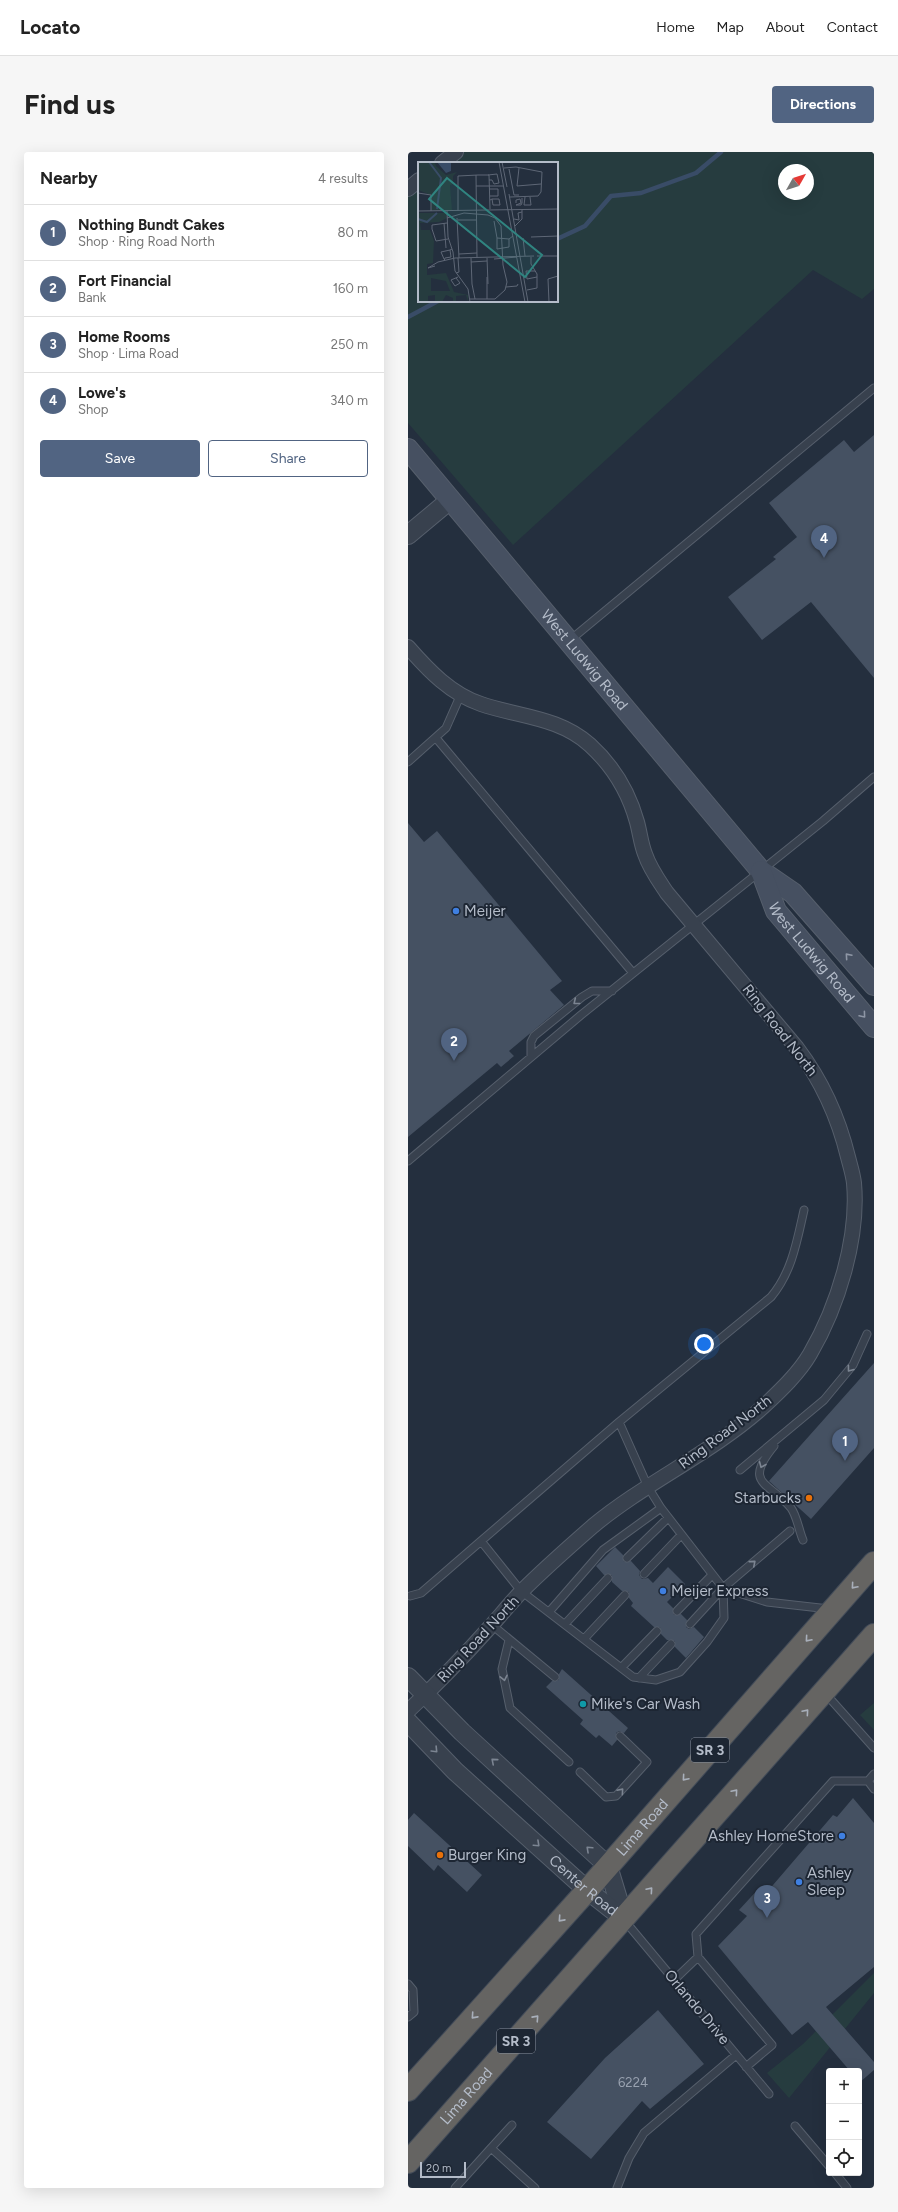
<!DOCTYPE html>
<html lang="en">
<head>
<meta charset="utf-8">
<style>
	:root { --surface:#fff; --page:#f6f6f6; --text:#222; --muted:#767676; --line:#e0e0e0; --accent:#516482 }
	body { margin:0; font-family:Figtree,sans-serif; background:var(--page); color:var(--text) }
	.controls { position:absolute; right:12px; bottom:12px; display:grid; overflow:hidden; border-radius:4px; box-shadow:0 4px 16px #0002 }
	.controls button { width:36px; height:36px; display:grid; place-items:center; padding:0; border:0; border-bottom:1px solid var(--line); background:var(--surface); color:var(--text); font:20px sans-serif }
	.compass { position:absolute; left:370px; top:12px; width:36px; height:36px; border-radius:50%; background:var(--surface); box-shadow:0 4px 16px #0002; rotate:51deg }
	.scale { position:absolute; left:12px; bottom:10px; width:46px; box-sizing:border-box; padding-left:4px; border:2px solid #b4bcc9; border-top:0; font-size:11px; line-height:14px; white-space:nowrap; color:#b4bcc9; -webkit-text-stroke:3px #1d2633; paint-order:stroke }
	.you { position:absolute; left:296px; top:1192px; width:14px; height:14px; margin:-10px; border:3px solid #fff; border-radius:50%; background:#1a73e8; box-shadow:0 0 0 6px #1a73e833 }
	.badge { display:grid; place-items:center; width:26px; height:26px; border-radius:50%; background:var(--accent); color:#fff; font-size:13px; font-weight:700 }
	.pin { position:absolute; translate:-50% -33px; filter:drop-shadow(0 1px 2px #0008) }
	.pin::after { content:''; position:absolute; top:21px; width:14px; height:12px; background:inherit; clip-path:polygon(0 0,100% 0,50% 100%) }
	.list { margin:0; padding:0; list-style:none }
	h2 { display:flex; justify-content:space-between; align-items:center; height:52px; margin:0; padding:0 16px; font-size:17px }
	h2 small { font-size:13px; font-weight:400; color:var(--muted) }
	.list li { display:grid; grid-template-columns:26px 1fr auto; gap:12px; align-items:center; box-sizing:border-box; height:56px; padding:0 16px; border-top:1px solid var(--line) }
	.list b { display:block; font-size:15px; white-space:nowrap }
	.list p { margin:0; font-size:13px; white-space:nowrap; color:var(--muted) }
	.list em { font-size:13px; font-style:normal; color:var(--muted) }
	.actions { display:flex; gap:8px; padding:12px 16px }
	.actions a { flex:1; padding:9px 0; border:1px solid var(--accent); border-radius:4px; text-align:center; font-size:14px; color:var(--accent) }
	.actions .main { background:var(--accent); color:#fff }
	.icon { flex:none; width:22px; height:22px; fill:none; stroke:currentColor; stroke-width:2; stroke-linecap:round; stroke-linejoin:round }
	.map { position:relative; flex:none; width:466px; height:2036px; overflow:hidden; border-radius:4px }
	header { display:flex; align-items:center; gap:24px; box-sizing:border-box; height:56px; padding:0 20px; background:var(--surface); border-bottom:1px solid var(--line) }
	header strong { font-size:19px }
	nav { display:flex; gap:22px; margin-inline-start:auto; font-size:14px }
	.intro { display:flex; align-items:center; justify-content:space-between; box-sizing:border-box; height:96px; padding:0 24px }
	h1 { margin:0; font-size:28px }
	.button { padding:10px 18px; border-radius:4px; background:var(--accent); color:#fff; font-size:14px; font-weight:700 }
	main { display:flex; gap:24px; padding:0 24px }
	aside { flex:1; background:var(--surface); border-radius:4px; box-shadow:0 4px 16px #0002 }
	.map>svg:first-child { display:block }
	.green { fill:#263c3f; fill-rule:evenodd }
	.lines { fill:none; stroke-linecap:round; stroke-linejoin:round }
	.stream { stroke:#394c67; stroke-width:4.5 }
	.building { fill:#455162 }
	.service-casing { stroke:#565f6c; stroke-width:9 }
	.minor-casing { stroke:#565f6c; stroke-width:16 }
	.tertiary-casing { stroke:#565f6c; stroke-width:20 }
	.secondary-casing { stroke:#565f6c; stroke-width:22 }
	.trunk-casing { stroke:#434c59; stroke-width:24 }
	.service { stroke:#38414e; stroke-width:7 }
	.minor { stroke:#38414e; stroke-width:14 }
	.tertiary { stroke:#38414e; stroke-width:18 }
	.secondary { stroke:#465061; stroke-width:20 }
	.trunk { stroke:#656462; stroke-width:22 }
	.oneway { stroke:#8e96a5 }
	.oneway2 { stroke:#7c8592 }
	.oneway3 { stroke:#a8afba }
	.shop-dot { fill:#3f7fe0; stroke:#1d2633; stroke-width:1.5 }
	.food-dot { fill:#e8710a; stroke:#1d2633; stroke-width:1.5 }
	.culture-dot { fill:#0f9aa8; stroke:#1d2633; stroke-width:1.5 }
	.labels { text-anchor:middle; stroke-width:4; stroke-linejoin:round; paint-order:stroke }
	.number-label { font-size:13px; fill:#98a1af }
	.shield { fill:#1d2633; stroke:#878f9c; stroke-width:1 }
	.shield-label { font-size:14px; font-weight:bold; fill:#b4bcc9 }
	.street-label { font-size:15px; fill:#b4bcc9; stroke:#1d2633 }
	.poi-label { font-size:15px; fill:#b4bcc9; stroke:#1d2633; text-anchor:start }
	.inset-river { fill:none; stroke:#394c67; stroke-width:2 }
	.inset-road { fill:none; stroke:#5e6776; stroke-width:1 }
	.view { fill:#308480; fill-opacity:0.15; stroke:#308480; stroke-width:2 }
	.inset-edge { fill:none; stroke:#b4bcc9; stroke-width:2 }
</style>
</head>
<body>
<header>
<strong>Locato</strong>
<nav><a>Home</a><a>Map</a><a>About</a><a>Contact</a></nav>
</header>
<div class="intro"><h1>Find us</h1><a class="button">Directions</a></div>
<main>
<aside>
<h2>Nearby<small>4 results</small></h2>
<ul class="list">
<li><span class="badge">1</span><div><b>Nothing Bundt Cakes</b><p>Shop · Ring Road North</p></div><em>80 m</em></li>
<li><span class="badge">2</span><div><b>Fort Financial</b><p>Bank</p></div><em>160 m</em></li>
<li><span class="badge">3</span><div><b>Home Rooms</b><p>Shop · Lima Road</p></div><em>250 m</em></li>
<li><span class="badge">4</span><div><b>Lowe's</b><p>Shop</p></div><em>340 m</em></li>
</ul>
<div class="actions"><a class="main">Save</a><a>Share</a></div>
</aside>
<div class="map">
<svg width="466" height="2036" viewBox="0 0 466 2036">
	<rect width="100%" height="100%" fill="#242f3e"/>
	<path class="green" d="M 54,0 L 466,0 L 466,137 L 454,147 L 405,118 L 105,393 L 0,271 L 0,43 L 11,34 L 11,149 L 149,149 L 149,11 L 40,11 ZM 376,18 L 400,18 L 400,42 L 376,42 Z
		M 466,1551 L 466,1578 L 452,1563 Z
		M 466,1821 L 466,1841 L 381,1946 L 359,1921 L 395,1892 Z"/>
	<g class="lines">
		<path class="stream" d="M 149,87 L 177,74 L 203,44 L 233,41 L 288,21 L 313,0
			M 0,165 L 30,149"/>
	</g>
	<path class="building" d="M 466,283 L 466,526 L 403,450 L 354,488 L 320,445 L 368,407 L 365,405 L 389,385 L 361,351 L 436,288 L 446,300 Z
		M 0,671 L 16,690 L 29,679 L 154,829 L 142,838 L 156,853 L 101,899 L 106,904 L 93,915 L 89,911 L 0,985 Z
		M 466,1211 L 466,1296 L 403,1367 L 361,1329 Z
		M 207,1395 L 215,1403 L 216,1410 L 223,1409 L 232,1419 L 231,1423 L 234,1427 L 240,1426 L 245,1431 L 260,1415 L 277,1432 L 259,1450 L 265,1456 L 266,1463 L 273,1462 L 279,1468 L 278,1475 L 281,1477 L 286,1475 L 296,1485 L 278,1506 L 267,1495 L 267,1489 L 259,1488 L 253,1482 L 252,1475 L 246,1475 L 223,1454 L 225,1451 L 221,1446 L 221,1440 L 214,1439 L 204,1430 L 204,1423 L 196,1423 L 188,1414 Z
		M 154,1517 L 220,1576 L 216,1581 L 211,1579 L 208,1581 L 209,1588 L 204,1594 L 191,1583 L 188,1586 L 172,1572 L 175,1568 L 138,1535 L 144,1529 L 151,1528 L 151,1522 Z
		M 445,1646 L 466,1671 L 466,1815 L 418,1855 L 466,1910 L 466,1918 L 451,1931 L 451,1919 L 442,1919 L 400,1870 L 384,1883 L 310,1794 L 339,1764 L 331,1758 L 353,1734 L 359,1740 L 425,1663 L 429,1665 Z
		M 6,1661 L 74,1723 L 59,1740 L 30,1713 L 26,1719 L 0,1694 L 0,1668 Z
		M 250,1858 L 296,1912 L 242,1957 L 234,1949 L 183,2007 L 139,1970 L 197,1906 Z"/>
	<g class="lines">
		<defs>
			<path id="service" d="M 161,489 L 466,236
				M 28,586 L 225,821
				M 0,610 L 38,576 L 53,542
				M 123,905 L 123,890 L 126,884 L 174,845 L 184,839 L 204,839
				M 0,1009 L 173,863 L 415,669 L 466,625
				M 396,1058 C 389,1089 384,1120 363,1145 L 211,1270 L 240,1335 L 253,1356 L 315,1436 L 359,1450 L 421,1457
				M 211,1270 L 73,1389 L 113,1439 L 225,1525 L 248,1528 L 272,1520 L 299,1490 L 316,1466 L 315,1436
				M 366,1294 C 334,1333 362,1330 383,1356 C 389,1364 391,1379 395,1388
				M 332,1318 L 416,1248 L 445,1213 L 459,1182
				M 219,1406 L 260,1366
				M 236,1422 L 273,1383
				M 2,1444 L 13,1441 L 73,1389
				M 269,1459 L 304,1423
				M 141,1460 L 195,1398 L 253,1356
				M 157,1472 L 200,1426
				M 282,1472 L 315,1436 L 382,1379
				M 84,1473 L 147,1525
				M 176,1487 L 217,1443
				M 101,1488 L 94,1517 L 102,1556 L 161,1610
				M 214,1515 L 249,1479
				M 231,1526 L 263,1492
				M 417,1541 L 466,1596
				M 172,1620 L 198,1645 L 208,1644 L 239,1610 L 212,1584
				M 460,1629 L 466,1637
				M 217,1769 L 361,1942
				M 290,1805 L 364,1893 L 338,1915
				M 266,1828 L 290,1805 L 288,1782 L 425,1629 L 460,1629 L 466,1622
				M 0,1832 L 5,1838 L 6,1860 L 0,1865
				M 387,1974 L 421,2014
				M 83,1996 L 104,1973
				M 427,2021 L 439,2036
				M 47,2036 L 83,1996 L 127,2036
				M 209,2036 L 221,2006 L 236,1981 L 328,1903"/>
			<path id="minor" d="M 34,11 L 48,0
				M 0,37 L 11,28
				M 0,495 C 21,519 43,542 73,552 C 111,565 151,565 182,593 C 205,614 221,641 229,670 C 232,681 233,692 237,702 C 242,717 251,729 259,741 L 389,896 C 414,929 430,964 440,1005 C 442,1013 445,1022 446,1031 C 451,1086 430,1154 402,1202 C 391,1221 372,1239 356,1254 C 304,1301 238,1330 185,1374 C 161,1395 136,1417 114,1439 C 103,1450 93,1463 82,1475 C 57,1503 28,1533 0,1559"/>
			<g id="tertiary">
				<path d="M 0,383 L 42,348"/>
				<path d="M 0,1525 L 54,1580 L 200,1714 L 216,1767"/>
				<path id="s1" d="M 0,1570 L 47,1619 L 179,1738 L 216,1767"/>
			</g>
			<g id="secondary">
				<path id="s2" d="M 0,297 L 353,719 L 385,741 L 466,833"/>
				<path id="s3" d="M 353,719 L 368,759 L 466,875"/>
			</g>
			<g id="trunk">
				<path id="s4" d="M 0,1938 L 175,1743 L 466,1411"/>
				<path id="s5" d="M 0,2010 L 466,1483"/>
			</g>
		</defs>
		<use href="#service" class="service-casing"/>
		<use href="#minor" class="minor-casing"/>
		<use href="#tertiary" class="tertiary-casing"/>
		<use href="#secondary" class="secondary-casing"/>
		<use href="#trunk" class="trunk-casing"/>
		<use href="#service" class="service"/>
		<use href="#minor" class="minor"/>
		<use href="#tertiary" class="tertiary"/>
		<use href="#secondary" class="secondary"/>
		<use href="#trunk" class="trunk"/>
	</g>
	<defs><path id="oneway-chevron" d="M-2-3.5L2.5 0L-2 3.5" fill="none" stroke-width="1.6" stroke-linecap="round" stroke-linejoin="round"/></defs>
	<g class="oneway">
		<use href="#oneway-chevron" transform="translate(440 804) rotate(-131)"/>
		<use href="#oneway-chevron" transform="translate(455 863) rotate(50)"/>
	</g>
	<g class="oneway2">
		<use href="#oneway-chevron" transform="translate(168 850) rotate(141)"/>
		<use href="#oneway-chevron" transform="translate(442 1217) rotate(127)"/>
		<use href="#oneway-chevron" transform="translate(354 1313) rotate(113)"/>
		<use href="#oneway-chevron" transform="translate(345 1411) rotate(-41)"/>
		<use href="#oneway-chevron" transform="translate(96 1526) rotate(78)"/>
		<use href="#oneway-chevron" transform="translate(27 1598) rotate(46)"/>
		<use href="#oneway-chevron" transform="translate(86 1609) rotate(-139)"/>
		<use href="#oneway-chevron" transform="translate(213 1639) rotate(-49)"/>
		<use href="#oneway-chevron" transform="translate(129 1692) rotate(43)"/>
		<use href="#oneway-chevron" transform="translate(181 1697) rotate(-137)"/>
	</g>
	<g class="oneway3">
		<use href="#oneway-chevron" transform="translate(446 1434) rotate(131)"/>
		<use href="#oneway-chevron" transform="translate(400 1487) rotate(131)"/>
		<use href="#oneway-chevron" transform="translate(398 1560) rotate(-49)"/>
		<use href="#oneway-chevron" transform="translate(277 1626) rotate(131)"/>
		<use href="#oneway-chevron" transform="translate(327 1640) rotate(-49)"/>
		<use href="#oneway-chevron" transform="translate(242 1738) rotate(-49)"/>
		<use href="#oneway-chevron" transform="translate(153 1767) rotate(132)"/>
		<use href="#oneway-chevron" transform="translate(66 1864) rotate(132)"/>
		<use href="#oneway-chevron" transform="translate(128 1866) rotate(-48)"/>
	</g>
	<g class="shop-dot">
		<circle cx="48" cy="759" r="4"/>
		<circle cx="255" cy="1439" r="4"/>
		<circle cx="434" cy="1684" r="4"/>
		<circle cx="391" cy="1730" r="4"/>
	</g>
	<g class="food-dot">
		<circle cx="401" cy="1346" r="4"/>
		<circle cx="32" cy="1703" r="4"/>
	</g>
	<circle class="culture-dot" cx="175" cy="1552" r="4"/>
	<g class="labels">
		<g class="number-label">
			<text x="225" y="1935">6224</text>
		</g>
		<g class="shield">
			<rect x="283" y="1586" width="38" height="24" rx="3"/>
			<rect x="89" y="1877" width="38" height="24" rx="3"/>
		</g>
		<g class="shield-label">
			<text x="302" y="1603">SR 3</text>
			<text x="108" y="1894">SR 3</text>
		</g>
		<g class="street-label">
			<text dy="5" stroke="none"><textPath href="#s2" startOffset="275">West Ludwig Road</textPath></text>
			<text dy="5" stroke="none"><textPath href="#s3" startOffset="97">West Ludwig Road</textPath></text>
			<text transform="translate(372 878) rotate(52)" y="5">Ring Road North</text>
			<text transform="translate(317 1280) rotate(-37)" y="5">Ring Road North</text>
			<text transform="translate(70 1487) rotate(-47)" y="5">Ring Road North</text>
			<text dy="5" stroke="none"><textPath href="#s4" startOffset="352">Lima Road</textPath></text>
			<text dy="5" stroke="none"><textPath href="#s1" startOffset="240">Center Road</textPath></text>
			<text transform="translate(289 1855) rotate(50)" y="5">Orlando Drive</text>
			<text dy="5" stroke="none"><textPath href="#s5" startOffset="88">Lima Road</textPath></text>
		</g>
		<g class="poi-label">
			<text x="56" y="764">Meijer</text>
			<text x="393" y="1351" text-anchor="end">Starbucks</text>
			<text x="263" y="1444">Meijer Express</text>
			<text x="183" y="1557">Mike's Car Wash</text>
			<text x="426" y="1689" text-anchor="end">Ashley HomeStore</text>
			<text x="40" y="1708">Burger King</text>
			<text x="399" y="1726">Ashley<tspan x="399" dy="17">Sleep</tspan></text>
		</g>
	</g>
	<g transform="translate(10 10)">
		<rect width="140" height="140" fill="#242f3e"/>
		<path d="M 0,0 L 17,0 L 18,4 L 28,13 L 39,10 L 35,14 L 35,22 L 32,23 L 34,48 L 13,48 L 13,33 L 0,28 ZM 0,51 L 28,51 L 29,56 L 21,60 L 2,61 L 3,68 L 12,68 L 16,79 L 15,101 L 9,102 L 9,113 L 28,111 L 36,130 L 50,133 L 50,140 L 48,133 L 38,134 L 38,140 L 35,140 L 35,136 L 28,133 L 24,140 L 17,140 L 17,133 L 10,134 L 10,140 L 0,140 ZM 13,116 L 28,119 L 32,129 L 13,129 Z" fill="#263c3f" fill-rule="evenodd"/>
		<path d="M 19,0 L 33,1 L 33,9 L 28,11 Z" fill="#394c67"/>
		<path class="inset-river" d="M 11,0 L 23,16 L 19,47M 0,57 L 9,60 L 19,51"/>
		<path class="inset-road" d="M 81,0 L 107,140M 84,0 L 89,25M 86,6 L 98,5 L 124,10 L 123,30 L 120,34 L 92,35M 101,6 L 99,24 L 123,22M 91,7 L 96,33 L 101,33M 58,13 L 59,96M 70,13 L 79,12 L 81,21 L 76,22 L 74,18 L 71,18M 58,24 L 85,24M 71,27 L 80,27 L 80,34 L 72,34M 0,31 L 13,33 L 13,49M 91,32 L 110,140M 107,35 L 106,43 L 113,43 L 112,35M 72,38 L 74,37 L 75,43 L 82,43 L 81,37 L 74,37M 98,41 L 98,38 L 102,37 L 103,41 L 98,43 L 103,43 L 104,41 L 104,36M 0,49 L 140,47M 29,49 L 30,75 L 35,90 L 37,109 L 50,127 L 52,140M 40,49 L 40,14 L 60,13 L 71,13 L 72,47M 29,56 L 46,51 L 70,53 L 77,56 L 83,64 L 85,103 L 89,120 L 87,128 L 77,137 L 52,137M 39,56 L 41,96M 96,57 L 101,58 L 100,51 L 104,50M 40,58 L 58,58M 76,59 L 79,76 L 91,77 L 95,74M 26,61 L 28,86M 29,61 L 14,63 L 14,67 L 18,79 L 30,77M 97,64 L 104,57 L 104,48M 113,75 L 140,74M 79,76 L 79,87 L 91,85 L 91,77M 105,76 L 107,94M 41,92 L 59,91M 119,94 L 140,94M 53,96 L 54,122 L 57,137M 69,96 L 70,122M 26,97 L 23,90 L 32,88M 76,97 L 99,95M 26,99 L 27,96 L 33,95 L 32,88 L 34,87M 53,100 L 69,99M 17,104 L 10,106 L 20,100 L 37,96 L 116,94M 117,109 L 108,109 L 109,117 L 119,115M 38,111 L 41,110 L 40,96M 38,116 L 42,121 L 37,124 L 33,118 L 40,115M 88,125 L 99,124 L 100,122M 109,128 L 119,126 L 119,112 L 113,102 L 113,95M 69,137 L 69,115M 131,140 L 130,117 L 140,114"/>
		<path class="view" d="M 29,16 L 124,93 L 107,115 L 11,37 Z"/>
		<rect width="140" height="140" class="inset-edge"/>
	</g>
</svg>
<div class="controls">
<button>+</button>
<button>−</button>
<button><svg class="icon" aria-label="locate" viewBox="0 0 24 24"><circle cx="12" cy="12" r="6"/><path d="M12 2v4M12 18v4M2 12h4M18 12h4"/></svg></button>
</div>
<svg class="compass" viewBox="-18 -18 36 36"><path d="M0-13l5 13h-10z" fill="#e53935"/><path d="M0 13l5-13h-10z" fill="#767676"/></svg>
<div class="scale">20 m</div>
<div class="you"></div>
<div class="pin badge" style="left:437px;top:1309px">1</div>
<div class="pin badge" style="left:46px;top:909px">2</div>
<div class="pin badge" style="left:359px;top:1766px">3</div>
<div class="pin badge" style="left:416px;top:406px">4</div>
</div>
</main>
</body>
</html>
